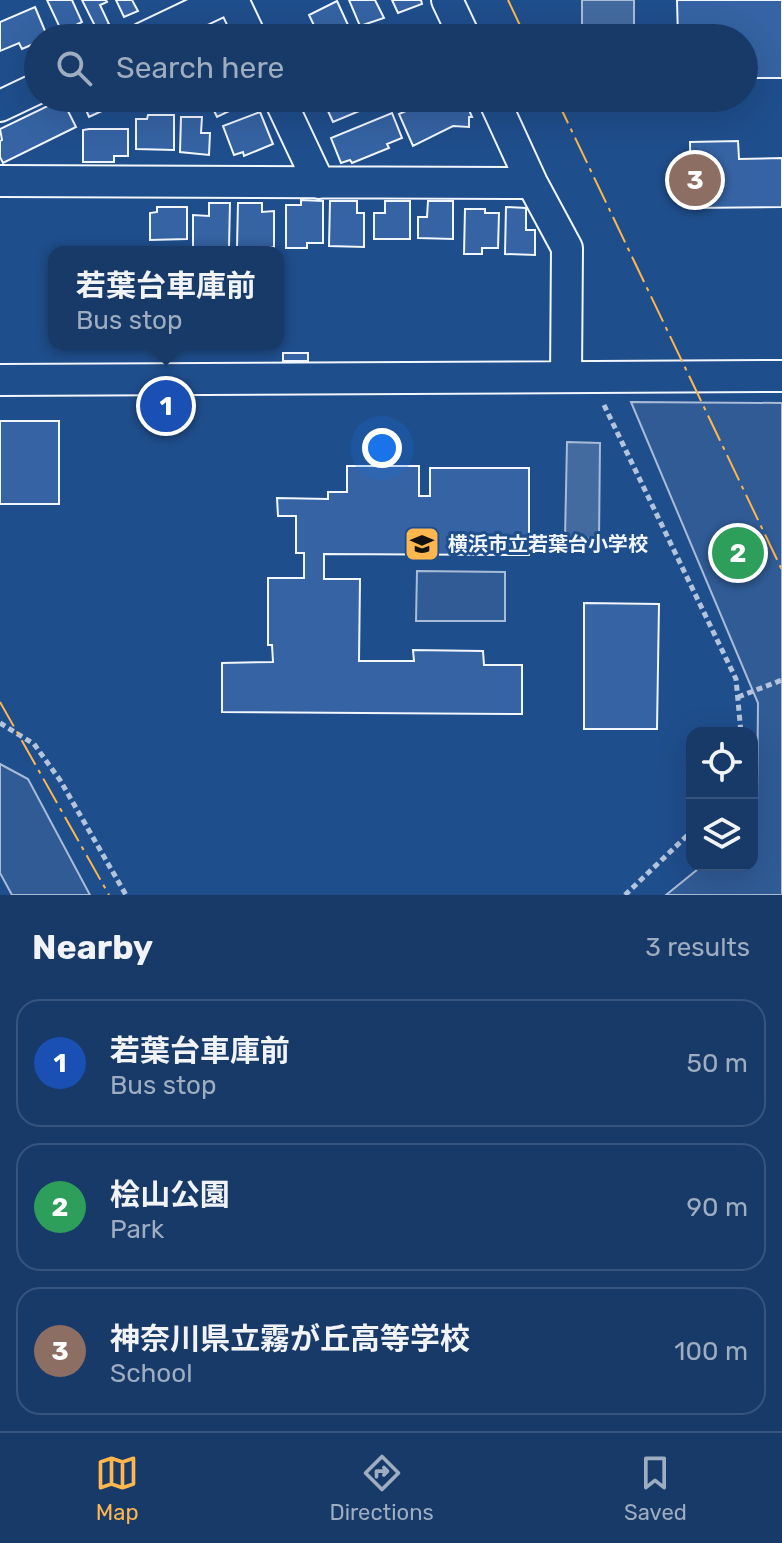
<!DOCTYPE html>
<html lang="en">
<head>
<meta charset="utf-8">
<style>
	:root { --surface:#173a69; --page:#244571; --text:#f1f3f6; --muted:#9eadc0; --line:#36547d; --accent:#ffb74d }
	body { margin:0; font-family:Rubik,"Noto Sans JP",sans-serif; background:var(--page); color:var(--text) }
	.controls { position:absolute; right:24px; bottom:24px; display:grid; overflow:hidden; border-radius:16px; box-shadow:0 8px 32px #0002 }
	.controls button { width:72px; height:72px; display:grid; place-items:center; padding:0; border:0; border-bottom:2px solid var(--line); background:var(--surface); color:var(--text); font:40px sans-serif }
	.you { position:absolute; left:382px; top:448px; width:28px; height:28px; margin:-20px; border:6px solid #fff; border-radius:50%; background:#1a73e8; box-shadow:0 0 0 12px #1a73e833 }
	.badge { display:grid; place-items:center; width:52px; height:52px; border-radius:50%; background:var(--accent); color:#fff; font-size:26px; font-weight:700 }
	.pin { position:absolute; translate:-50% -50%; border:4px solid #fff; box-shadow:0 2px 8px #0006 }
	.popup { position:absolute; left:48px; top:246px; width:236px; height:104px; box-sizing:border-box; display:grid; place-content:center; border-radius:16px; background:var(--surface); filter:drop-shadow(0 2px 6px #0005); font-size:26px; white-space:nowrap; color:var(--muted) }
	.popup b { font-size:30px; color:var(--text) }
	.popup::after { content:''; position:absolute; left:50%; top:100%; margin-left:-16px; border:16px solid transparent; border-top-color:var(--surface) }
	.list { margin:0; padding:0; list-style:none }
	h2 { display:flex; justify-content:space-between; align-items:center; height:104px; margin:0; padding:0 32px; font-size:34px }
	h2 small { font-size:26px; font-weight:400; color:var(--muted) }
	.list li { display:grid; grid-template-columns:52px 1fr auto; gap:24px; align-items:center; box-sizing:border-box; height:128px; margin:0 16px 16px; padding:0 16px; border:2px solid var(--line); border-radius:24px }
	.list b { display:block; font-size:30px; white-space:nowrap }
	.list p { margin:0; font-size:26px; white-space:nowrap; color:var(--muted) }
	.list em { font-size:26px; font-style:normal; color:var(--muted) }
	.icon { flex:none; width:44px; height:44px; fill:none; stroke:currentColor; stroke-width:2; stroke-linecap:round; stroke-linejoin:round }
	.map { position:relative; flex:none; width:782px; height:895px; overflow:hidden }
	.search { position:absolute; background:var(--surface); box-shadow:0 8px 32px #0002; left:24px; right:24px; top:24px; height:88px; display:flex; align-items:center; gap:20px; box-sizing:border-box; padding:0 28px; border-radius:44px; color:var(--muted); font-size:30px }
	.sheet { height:536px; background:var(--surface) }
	nav { display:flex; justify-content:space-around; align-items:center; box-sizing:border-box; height:112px; border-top:2px solid var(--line); background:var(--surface); font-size:22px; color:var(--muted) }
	nav a { display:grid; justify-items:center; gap:4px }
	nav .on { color:var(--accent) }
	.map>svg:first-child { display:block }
	.built { fill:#305b95; stroke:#a8bbd7; stroke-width:2 }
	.water { fill:#446ba0; stroke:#a8bbd7; stroke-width:2 }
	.building { fill:#3563a3; stroke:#f2f6ff; stroke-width:2 }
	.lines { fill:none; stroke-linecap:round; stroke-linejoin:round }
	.minor-casing { stroke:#f2f6ff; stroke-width:34 }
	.path { stroke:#b3c4dc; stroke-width:5; stroke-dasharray:6 4; stroke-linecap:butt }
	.minor { stroke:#1f4e8c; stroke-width:30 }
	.power { stroke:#ffb74d; stroke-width:2; stroke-dasharray:28 6 4 6; stroke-linecap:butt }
	.labels { text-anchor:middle; stroke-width:6; stroke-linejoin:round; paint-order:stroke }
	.poi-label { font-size:20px; font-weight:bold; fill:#f2f6ff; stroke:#1f4e8c; text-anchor:start }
</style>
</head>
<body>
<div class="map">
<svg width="782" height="895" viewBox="0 0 782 895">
	<rect width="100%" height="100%" fill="#1f4e8c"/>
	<path class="built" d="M 631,402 L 782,403 L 782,895 L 666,895 L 703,865 L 752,865 L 752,812 L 757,805 L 758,703 Z
		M 417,571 L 505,572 L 505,621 L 416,621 Z
		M 0,764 L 28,779 L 90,895 L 12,895 L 0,873 Z"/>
	<path class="water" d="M 582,0 L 634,0 L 634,38 L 582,38 Z
		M 567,442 L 600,443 L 599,539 L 565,538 Z"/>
	<path class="building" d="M 47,0 L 72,0 L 82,22 L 62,32 Z
		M 82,0 L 106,0 L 107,2 L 100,5 L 109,24 L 97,30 Z
		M 116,0 L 132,0 L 138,11 L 124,17 Z
		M 349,0 L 375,0 L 384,18 L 360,26 Z
		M 392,0 L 421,0 L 422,4 L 398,13 Z
		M 677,0 L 782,0 L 782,78 L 744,78 L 744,38 L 678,38 Z
		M 337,1 L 354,38 L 320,38 L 309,15 Z
		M 35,7 L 48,38 L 38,38 L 38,42 L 22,49 L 19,43 L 0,51 L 0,22 Z
		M 81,98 L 110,98 L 113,106 L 89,117 Z
		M 208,98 L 246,98 L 248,102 L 217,117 Z
		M 322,98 L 365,98 L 369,107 L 333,122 Z
		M 435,98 L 464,98 L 472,117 L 469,117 L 469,127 L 453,126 L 413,146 L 399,114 Z
		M 62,99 L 76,127 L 3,163 L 0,157 L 0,141 L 2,140 L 0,129 Z
		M 260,112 L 273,144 L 244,156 L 243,152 L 234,155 L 223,126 Z
		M 392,113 L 402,138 L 387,144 L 389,148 L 352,163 L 350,160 L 341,163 L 331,138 Z
		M 148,115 L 174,115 L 174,150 L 136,149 L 136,119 L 147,119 Z
		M 181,117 L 202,117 L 201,133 L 210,133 L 209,155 L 180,152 Z
		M 89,129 L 128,129 L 128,156 L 114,156 L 114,162 L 83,162 L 83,130 Z
		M 738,141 L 739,159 L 782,158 L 782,207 L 691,208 L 690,142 Z
		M 301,200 L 323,201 L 323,243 L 307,243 L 307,248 L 286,248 L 286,205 L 301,205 Z
		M 330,201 L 357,201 L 357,213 L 364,213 L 364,247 L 329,246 Z
		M 385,201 L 410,201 L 410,239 L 374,239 L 374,213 L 385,213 Z
		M 428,201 L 453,201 L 453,239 L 418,238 L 418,217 L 427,217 Z
		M 209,203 L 230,203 L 229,247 L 193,247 L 193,215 L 209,216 Z
		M 238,203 L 262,203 L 262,212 L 274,211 L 274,247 L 237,247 Z
		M 157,207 L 187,207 L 187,239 L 150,240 L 150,213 L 157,212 Z
		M 506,207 L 526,208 L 526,230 L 535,230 L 535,255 L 505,254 Z
		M 465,209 L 485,209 L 485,213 L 499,213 L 498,248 L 482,248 L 482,254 L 464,254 Z
		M 283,353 L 308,353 L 308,361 L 283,361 Z
		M 0,421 L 59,421 L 59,504 L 0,504 Z
		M 347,466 L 419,466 L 419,496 L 430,496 L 430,468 L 529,468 L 529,555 L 324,554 L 324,579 L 360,579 L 359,661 L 414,661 L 413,650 L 483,651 L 484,665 L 522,665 L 522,714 L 222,712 L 222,663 L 273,662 L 272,645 L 268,645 L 268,578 L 304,578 L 304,553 L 296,553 L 296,516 L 278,516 L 277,498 L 328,499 L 328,492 L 347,492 Z
		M 584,603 L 659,604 L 657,729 L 584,729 Z"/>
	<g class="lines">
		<defs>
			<path id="minor" d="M 233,0 L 251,38
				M 447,0 L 465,38
				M 143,38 L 223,0
				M 279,98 L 319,183
				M 493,98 L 532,183 L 567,248 L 566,377
				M 0,106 L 38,88
				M 0,181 L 532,183
				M 0,380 L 782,376"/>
		</defs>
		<use href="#minor" class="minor-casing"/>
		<path class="path" d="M 604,405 L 736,679 L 741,733
			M 738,697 L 782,680
			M 0,723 L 34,744 L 60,780 L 126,895
			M 625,895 L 692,831"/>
		<use href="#minor" class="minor"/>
		<path class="power" d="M 508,0 L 526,38
			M 556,98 L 782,570
			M 0,702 L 109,895"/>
	</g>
	<defs>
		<symbol id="school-square" viewBox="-11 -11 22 22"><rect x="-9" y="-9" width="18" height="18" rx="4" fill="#ffb74d" stroke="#1f4e8c"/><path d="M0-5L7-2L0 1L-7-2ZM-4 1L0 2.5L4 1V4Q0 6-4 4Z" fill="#111"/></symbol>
	</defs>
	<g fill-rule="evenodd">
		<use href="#school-square" x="402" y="524" width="40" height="40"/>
	</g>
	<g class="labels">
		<g class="poi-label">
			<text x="448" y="551">横浜市立若葉台小学校</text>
		</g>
	</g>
</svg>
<div class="controls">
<button><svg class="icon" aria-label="locate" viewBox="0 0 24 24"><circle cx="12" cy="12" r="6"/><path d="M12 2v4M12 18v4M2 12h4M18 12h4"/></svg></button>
<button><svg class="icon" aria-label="layers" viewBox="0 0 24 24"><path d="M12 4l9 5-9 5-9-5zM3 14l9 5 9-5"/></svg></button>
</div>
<div class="you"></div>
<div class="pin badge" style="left:166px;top:406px;background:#1a4fb4">1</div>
<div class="popup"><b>若葉台車庫前</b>Bus stop</div>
<div class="pin badge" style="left:738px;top:553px;background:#2e9e5b">2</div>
<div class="pin badge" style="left:695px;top:180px;background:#8d6e63">3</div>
<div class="search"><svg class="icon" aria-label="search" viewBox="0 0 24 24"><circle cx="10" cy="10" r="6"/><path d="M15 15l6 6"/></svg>Search here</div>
</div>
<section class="sheet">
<h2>Nearby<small>3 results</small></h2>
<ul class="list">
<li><span class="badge" style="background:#1a4fb4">1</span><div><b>若葉台車庫前</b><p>Bus stop</p></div><em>50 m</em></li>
<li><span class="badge" style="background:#2e9e5b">2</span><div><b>桧山公園</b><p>Park</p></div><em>90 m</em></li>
<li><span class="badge" style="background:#8d6e63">3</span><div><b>神奈川県立霧が丘高等学校</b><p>School</p></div><em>100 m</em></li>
</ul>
</section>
<nav>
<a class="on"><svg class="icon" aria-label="map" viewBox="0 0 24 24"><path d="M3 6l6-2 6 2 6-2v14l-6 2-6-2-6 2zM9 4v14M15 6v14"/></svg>Map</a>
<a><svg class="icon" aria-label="directions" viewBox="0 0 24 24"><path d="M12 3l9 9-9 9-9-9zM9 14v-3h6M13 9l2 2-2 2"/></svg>Directions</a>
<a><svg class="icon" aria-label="saved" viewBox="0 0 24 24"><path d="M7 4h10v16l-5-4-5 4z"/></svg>Saved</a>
</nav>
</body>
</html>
